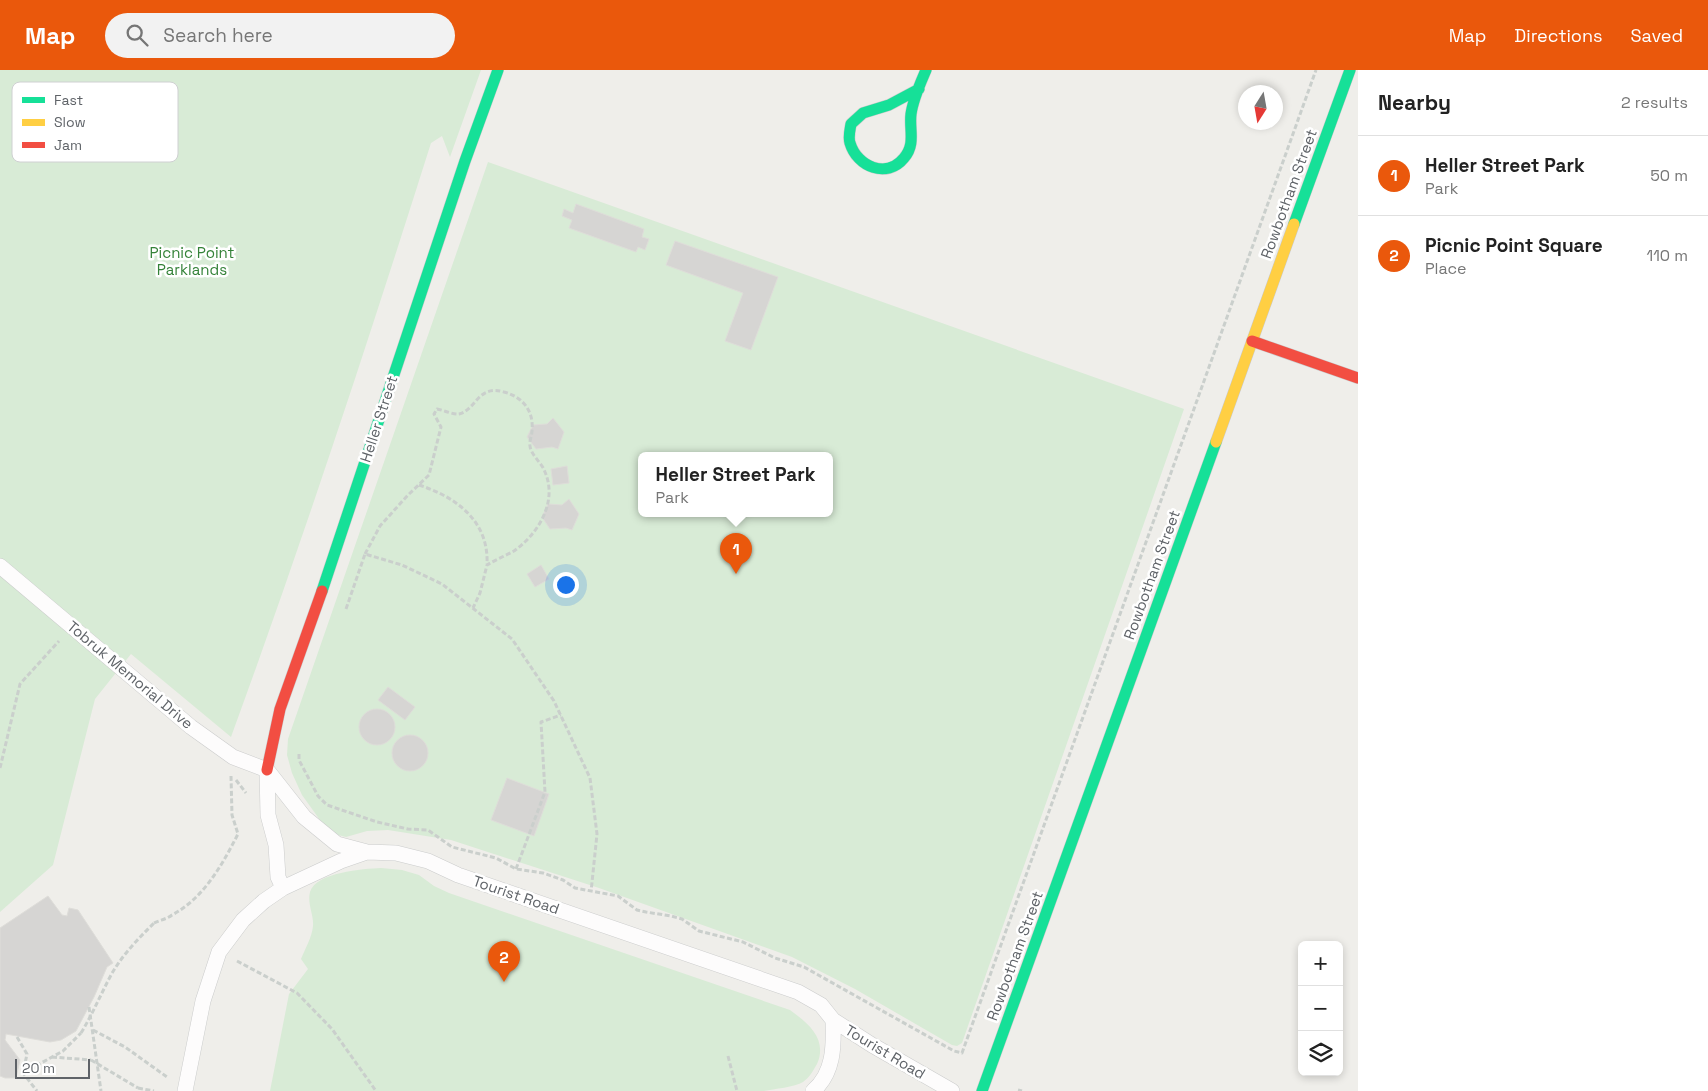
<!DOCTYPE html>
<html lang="en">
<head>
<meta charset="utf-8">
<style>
	:root { --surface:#fff; --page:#f2f2f2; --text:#222; --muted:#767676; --line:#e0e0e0; --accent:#ea580c }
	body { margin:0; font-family:"Space Grotesk",sans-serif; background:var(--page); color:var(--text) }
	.controls { position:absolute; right:15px; bottom:15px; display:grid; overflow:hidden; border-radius:8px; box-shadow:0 2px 8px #0003 }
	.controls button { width:45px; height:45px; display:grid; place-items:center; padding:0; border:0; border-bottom:1px solid var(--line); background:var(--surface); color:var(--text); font:25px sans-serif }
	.compass { position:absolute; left:1238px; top:15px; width:45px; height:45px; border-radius:50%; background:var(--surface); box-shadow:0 2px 8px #0003; rotate:191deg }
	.scale { position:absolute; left:15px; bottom:12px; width:75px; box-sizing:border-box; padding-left:5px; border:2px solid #5f6368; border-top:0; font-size:14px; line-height:18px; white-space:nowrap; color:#5f6368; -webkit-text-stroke:4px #fff; paint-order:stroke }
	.you { position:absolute; left:565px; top:514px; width:18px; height:18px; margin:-12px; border:4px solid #fff; border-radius:50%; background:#1a73e8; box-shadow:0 0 0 8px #1a73e833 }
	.badge { display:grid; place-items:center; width:32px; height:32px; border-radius:50%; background:var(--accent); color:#fff; font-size:16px; font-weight:700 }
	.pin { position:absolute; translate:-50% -41px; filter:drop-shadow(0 1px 2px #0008) }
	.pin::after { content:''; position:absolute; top:26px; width:18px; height:15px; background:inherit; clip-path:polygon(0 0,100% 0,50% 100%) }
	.popup { position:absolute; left:638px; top:382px; width:195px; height:65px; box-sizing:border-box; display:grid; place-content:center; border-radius:8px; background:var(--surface); filter:drop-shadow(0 1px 4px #0005); font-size:16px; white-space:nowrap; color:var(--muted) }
	.popup b { font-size:19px; color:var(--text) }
	.popup::after { content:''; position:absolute; left:50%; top:100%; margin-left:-10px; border:10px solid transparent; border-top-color:var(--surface) }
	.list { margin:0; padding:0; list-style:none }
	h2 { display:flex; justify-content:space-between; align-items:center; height:65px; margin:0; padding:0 20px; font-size:21px }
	h2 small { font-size:16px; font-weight:400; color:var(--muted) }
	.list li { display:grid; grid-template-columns:32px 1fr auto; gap:15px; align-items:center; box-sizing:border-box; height:80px; padding:0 20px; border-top:1px solid var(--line) }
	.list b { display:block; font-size:19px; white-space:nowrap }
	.list p { margin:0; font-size:16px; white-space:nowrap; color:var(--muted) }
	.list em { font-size:16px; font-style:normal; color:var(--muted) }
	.icon { flex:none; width:28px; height:28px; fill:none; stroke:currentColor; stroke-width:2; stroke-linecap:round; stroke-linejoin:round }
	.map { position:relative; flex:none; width:1358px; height:1021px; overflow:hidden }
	header { display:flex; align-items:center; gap:30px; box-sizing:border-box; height:70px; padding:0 25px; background:var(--accent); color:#fff }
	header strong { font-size:24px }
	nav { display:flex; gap:28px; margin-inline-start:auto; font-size:18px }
	.search { width:350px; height:45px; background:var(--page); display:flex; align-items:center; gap:12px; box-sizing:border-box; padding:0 18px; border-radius:28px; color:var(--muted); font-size:19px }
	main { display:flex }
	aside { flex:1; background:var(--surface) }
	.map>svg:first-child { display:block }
	.green { fill:#d8ebd6; fill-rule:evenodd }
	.building { fill:#d6d5d3; stroke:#deddd9 }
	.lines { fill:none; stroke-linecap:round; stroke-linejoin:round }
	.lane-casing { stroke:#cbcccc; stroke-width:16 }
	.fast-casing { stroke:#cacacb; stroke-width:12 }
	.slow-casing { stroke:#cacacb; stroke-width:12 }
	.jam-casing { stroke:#cacacb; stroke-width:12 }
	.path { stroke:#cacfcc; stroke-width:3; stroke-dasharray:5 2.5; stroke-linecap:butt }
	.lane { stroke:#fdfcfc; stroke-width:15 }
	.fast { stroke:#16e098; stroke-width:11 }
	.slow { stroke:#ffcf43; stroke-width:11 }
	.jam { stroke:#f24e42; stroke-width:11 }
	.path-bridge { stroke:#cacfcc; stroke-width:3; stroke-dasharray:5 2.5; stroke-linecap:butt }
	.labels { text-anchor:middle; stroke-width:5; stroke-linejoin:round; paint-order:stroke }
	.street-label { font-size:15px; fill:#5f6368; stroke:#fff }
	.park-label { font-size:15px; fill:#348238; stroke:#fff }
	.key { fill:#fff; stroke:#cfd0d2; stroke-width:1 }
	.key-label { font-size:14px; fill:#5f6368 }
</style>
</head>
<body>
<header>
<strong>Map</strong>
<div class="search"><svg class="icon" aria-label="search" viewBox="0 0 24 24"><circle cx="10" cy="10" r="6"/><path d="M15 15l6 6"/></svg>Search here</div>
<nav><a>Map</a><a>Directions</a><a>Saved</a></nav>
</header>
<main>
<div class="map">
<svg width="1358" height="1021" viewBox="0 0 1358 1021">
	<rect width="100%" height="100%" fill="#efeeea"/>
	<path class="green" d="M 0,0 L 481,0 L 450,87 L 442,66 L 431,73 C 368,272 303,470 231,667 L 131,584 L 95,629 L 53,795 L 0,842 Z
		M 488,92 L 1184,339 L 962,973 L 957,976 L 952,975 L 855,919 L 792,887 L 599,818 L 451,770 L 388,760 L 367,761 L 346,767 L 338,765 L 325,757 L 302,725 L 292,703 L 287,685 L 288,669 ZM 642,385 L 830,385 L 830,443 L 642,443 Z
		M 381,798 L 402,800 L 419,805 L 434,816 L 449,823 L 790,940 C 808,953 828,969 817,994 C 813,1001 809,1008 803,1012 C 795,1017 774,1019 764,1021 L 270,1021 L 289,924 L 308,899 L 301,889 C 305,879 312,867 313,856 C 314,845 307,834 310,822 C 316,802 363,799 381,798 Z"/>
	<path class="building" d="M 576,134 L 644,159 L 642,167 L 649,169 L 645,180 L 638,177 L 636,182 L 569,158 L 572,150 L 562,146 L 564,139 L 573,143 Z
		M 675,171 L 778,207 L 751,280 L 725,271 L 743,223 L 666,195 Z
		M 553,348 L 564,362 L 558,379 L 552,377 L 536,379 L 527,367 L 533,355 L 547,354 Z
		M 567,396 L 569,413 L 553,415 L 551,399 Z
		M 569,429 L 579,444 L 572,460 L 566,458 L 550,459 L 542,447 L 548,434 L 562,435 Z
		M 541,495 L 549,509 L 535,517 L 527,504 Z
		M 388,617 L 415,637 L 405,650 L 378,630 Z
		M359 657a18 18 0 1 1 36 0a18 18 0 1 1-36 0Z
		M392 683a18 18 0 1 1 36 0a18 18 0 1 1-36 0Z
		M 507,708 L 549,724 L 534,766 L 491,750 Z
		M 48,826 L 62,845 L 67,846 L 69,838 L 78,840 L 113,893 L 107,897 L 94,927 L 76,961 L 61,970 L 50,972 L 6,964 L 5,970 L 20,990 L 16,1008 L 5,1008 L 0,1006 L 0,858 Z"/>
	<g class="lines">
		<defs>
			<path id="lane" d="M 0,496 L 191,657 L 233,687 L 267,700 L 304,747 L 337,774 L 367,782
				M 267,700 L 268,745 L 276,775 L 278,807 L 283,818
				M 185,1021 L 203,931 L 219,882 L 243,850 L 264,831 L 283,818 L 341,791 L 367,782 L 396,783 L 428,791 L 458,805 L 798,922 L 821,935 L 833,950 L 872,975 L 952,1021
				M 813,1021 C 834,1003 834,976 833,950"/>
			<path id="fast" d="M 919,19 L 889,35 L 863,43 L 851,54 C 850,60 848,67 850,73 C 857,97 887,109 904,88 C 916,74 909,60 911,44 C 913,29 920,14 926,0
				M 1294,154 L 1350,0
				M 322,521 L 465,91 L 498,0
				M 982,1021 L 1216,372"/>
			<path id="slow" d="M 1216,372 L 1294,154"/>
			<path id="jam" d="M 1252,271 L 1358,308
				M 267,700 L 280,639 L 322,521"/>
		</defs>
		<use href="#lane" class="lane-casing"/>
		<use href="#fast" class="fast-casing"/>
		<use href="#slow" class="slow-casing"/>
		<use href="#jam" class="jam-casing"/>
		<path class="path" d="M 419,415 C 456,427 489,451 487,494
			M 365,484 L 380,456 L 408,425 L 429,405 L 441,357 L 434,344 L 437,339 C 443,340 454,345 459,344 C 476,340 478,314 504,322 C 523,327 534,341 532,361 C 532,366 529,371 530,376 C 531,385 542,393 545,402 C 558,432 538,464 514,481 C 505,486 495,490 487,495 L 480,523 L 473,538
			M 346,539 L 365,484 L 402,495 L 442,514 L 512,569 L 554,631 L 590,708 L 597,764 L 591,822
			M 299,684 L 299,690 L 318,726 L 327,735 L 377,752 L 408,759 L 428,760 L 452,777 L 496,788 L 516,799 L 543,803 L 563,810 L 575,818 L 618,826 L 637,840 L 646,842 L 671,846 L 682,849 L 699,861 L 743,872 L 775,888 L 804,897 L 954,981 L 962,983 L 1316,0
			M 0,698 L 20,614 L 59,571
			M 236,710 L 246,723
			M 516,799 L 545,722 L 541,652 L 561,645
			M 154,853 C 160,850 167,849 172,845 C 204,828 222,795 238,764 L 232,745 L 231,706
			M 237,891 L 297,923 L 332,959 L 376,1021
			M 89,937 L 101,1021
			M 93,960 L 125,977 L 167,1007
			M 17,967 L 27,984 L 23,1003 L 37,1021
			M 728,986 L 737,1021
			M 52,987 L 91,990
			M 23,1003 L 63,981 L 81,963
			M 138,1018 L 154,1021
			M 1018,1020 L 1022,1021"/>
		<use href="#lane" class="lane"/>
		<use href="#fast" class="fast"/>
		<use href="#slow" class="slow"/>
		<use href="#jam" class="jam"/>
		<path class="path-bridge" d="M 81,963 C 92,945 100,926 110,907 C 121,886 138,869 154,853
			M 91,990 L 138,1018"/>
	</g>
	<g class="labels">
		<g class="street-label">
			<text transform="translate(1289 124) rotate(-70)" y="5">Rowbotham Street</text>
			<text transform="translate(379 349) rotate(-72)" y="5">Heller Street</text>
			<text transform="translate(1152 505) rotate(-70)" y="5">Rowbotham Street</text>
			<text transform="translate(130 605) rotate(40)" y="5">Tobruk Memorial Drive</text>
			<text transform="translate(516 825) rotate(19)" y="5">Tourist Road</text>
			<text transform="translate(1015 886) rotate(-70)" y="5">Rowbotham Street</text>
			<text transform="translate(885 982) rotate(31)" y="5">Tourist Road</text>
		</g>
		<g class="park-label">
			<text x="192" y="188">Picnic Point<tspan x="192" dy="17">Parklands</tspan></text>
		</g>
	</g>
	<rect x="12" y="12" width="166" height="80" rx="8" class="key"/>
	<rect x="22" y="27" width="23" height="6" fill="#16e098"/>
	<rect x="22" y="49" width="23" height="7" fill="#ffcf43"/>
	<rect x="22" y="72" width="23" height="6" fill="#f24e42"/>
	<g class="key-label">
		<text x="54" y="35">Fast</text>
		<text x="54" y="57">Slow</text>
		<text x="54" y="80">Jam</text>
	</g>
</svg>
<div class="controls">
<button>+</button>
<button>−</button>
<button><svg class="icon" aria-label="layers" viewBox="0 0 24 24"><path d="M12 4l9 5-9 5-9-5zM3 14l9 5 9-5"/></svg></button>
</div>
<svg class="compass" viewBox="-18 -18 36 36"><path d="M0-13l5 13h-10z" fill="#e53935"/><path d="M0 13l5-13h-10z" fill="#767676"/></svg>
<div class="scale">20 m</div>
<div class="you"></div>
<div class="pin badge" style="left:736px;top:504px">1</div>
<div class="popup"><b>Heller Street Park</b>Park</div>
<div class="pin badge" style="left:504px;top:912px">2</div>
</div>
<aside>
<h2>Nearby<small>2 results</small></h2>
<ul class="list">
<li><span class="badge">1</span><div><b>Heller Street Park</b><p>Park</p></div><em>50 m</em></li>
<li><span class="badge">2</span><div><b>Picnic Point Square</b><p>Place</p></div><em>110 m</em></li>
</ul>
</aside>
</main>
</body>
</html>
